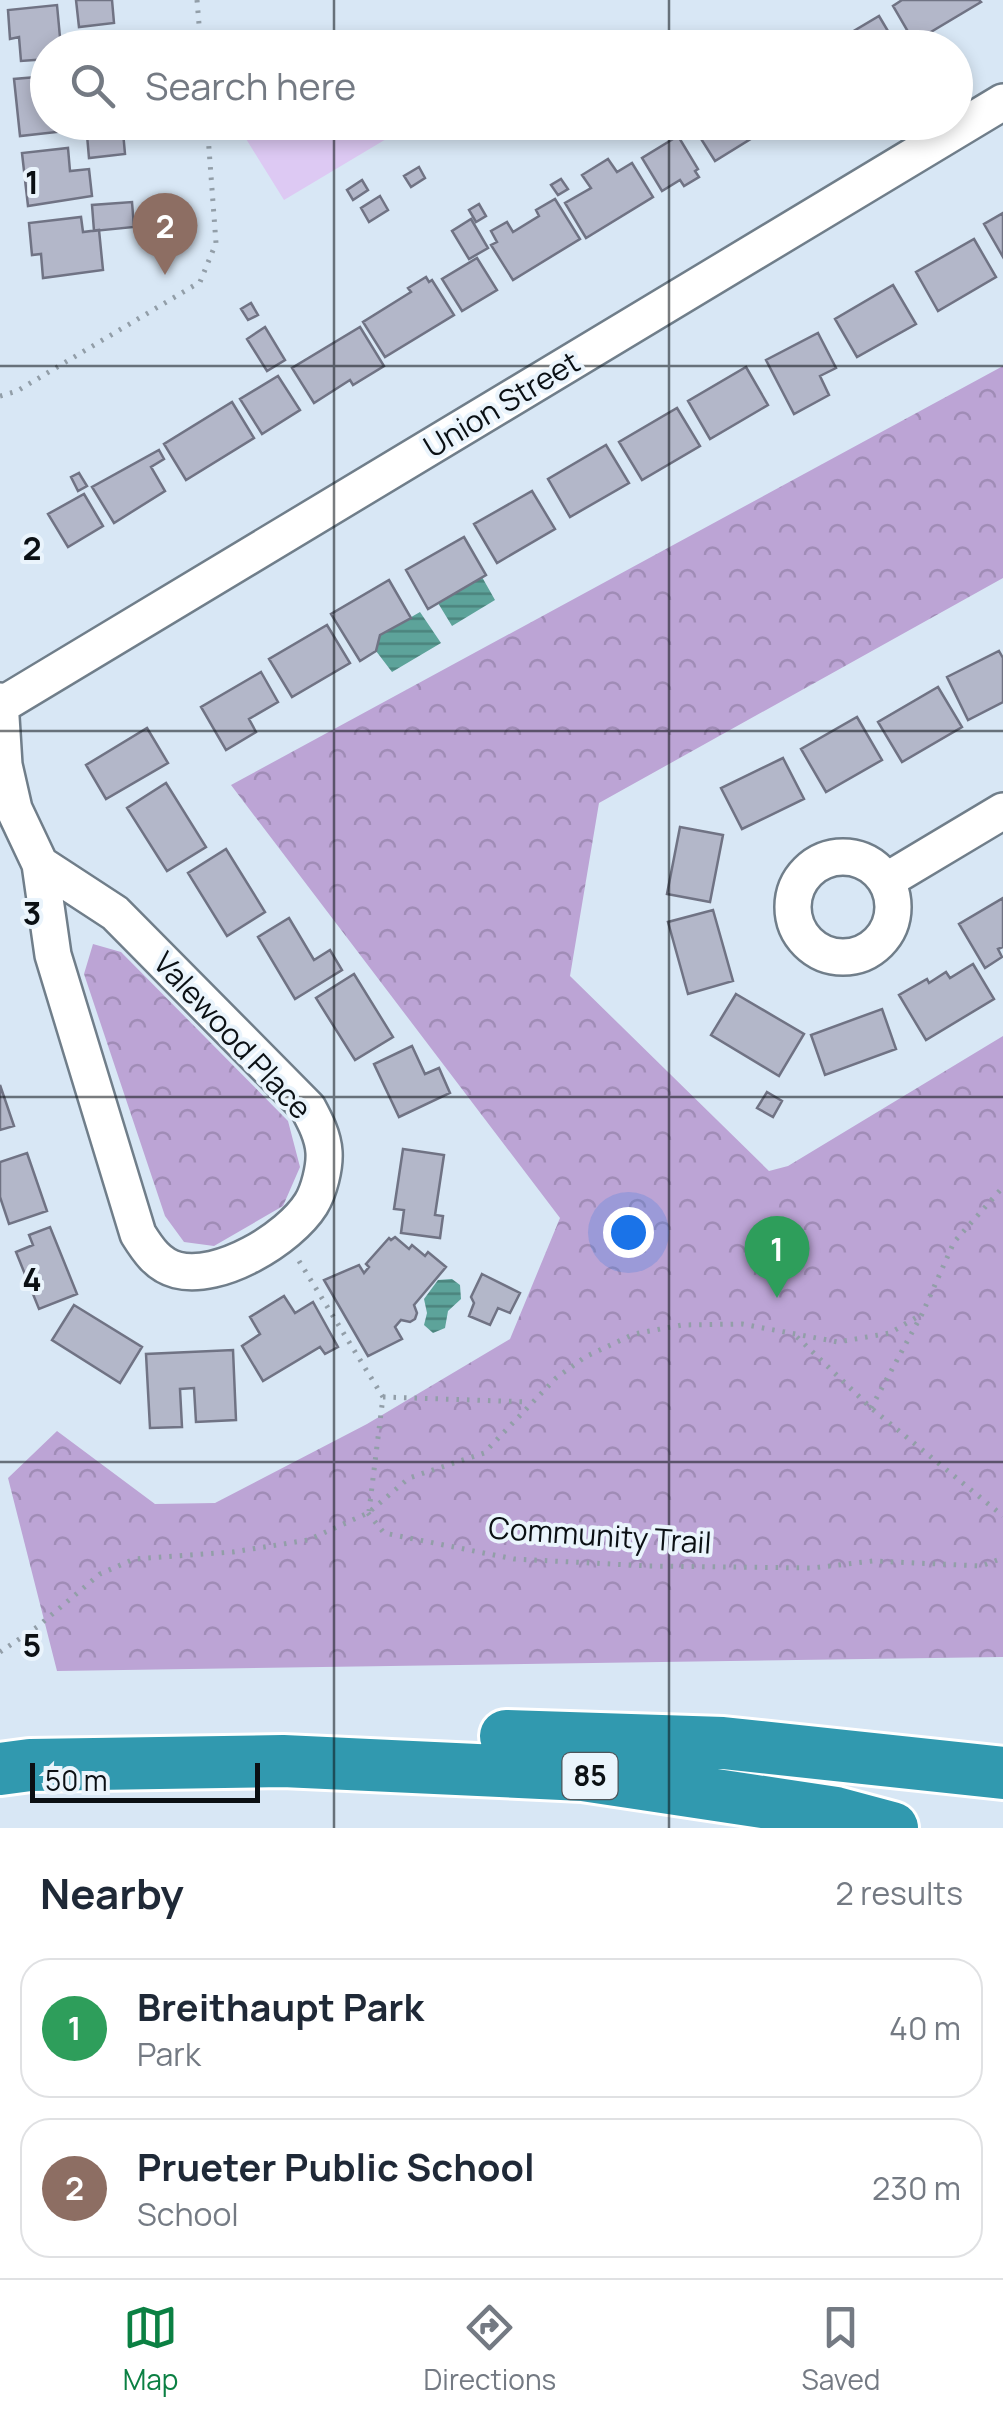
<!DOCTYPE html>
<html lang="en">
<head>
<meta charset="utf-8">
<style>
	:root { --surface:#fff; --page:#f6f6f7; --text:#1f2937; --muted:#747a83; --line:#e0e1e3; --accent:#0b8043 }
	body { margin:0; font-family:Manrope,sans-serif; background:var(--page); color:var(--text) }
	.scale { position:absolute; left:30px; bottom:25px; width:230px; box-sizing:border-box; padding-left:10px; border:5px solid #0b1014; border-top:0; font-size:28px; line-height:35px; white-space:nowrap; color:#0b1014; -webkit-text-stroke:8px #eaf4fc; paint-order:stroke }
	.you { position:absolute; left:628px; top:1232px; width:35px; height:35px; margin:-25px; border:8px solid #fff; border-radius:50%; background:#1a73e8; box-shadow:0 0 0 15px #1a73e833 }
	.badge { display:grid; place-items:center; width:65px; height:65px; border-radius:50%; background:var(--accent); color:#fff; font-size:32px; font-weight:700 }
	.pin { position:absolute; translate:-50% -82px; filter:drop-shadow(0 2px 5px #0008) }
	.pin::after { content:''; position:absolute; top:52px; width:35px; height:30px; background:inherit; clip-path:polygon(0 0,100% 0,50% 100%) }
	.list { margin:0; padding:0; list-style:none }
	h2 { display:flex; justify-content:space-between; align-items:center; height:130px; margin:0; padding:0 40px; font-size:42px }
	h2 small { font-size:32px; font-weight:400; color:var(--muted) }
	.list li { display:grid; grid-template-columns:65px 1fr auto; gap:30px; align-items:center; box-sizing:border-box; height:140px; margin:0 20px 20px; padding:0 20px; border:2px solid var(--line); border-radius:30px }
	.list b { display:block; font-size:38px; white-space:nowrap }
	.list p { margin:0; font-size:32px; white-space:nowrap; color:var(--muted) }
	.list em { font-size:32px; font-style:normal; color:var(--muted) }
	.icon { flex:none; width:55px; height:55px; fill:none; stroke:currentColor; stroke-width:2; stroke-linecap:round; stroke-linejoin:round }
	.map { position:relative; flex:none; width:1003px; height:1828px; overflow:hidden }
	.search { position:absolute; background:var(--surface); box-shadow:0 5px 15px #0003; left:30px; right:30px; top:30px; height:110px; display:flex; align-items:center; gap:25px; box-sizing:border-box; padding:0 35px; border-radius:55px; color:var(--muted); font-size:38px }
	.sheet { height:450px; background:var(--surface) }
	nav { display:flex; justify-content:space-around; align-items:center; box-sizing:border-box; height:140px; border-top:2px solid var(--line); background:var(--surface); font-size:28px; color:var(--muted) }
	nav a { display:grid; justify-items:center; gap:5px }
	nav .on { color:var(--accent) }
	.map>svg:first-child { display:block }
	.green { fill:#ddc9f3 }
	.forest { fill:url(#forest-crowns) }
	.water { fill:url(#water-rules) }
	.building { fill:#b3b7c9; stroke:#707384; stroke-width:2.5 }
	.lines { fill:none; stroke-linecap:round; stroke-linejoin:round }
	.minor-casing { stroke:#707e8a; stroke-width:40 }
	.highway-casing { stroke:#fff; stroke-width:58 }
	.path { stroke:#929ea8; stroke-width:5; stroke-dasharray:2.5 8; stroke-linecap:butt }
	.minor { stroke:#fff; stroke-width:35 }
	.highway { stroke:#3199af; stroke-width:52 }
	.grid { fill:none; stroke:#0b1014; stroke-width:2.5; stroke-opacity:0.55 }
	.labels { text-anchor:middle; stroke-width:8; stroke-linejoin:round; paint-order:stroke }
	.shield { fill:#eaf4fc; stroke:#4e545a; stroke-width:2.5 }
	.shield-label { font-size:28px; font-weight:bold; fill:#0b1014 }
	.street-label { font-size:30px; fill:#0b1014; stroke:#eaf4fc }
	.grid-label { font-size:32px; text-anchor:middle; font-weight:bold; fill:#0b1014; stroke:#eaf4fc; stroke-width:8; stroke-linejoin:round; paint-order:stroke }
</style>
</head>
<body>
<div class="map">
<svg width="1003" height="1828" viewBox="0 0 1003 1828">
	<defs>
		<pattern id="forest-crowns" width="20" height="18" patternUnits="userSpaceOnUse" patternTransform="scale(2.5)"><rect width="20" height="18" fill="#bca4d5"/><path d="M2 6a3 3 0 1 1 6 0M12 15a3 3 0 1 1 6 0" fill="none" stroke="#a08cb6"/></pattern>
		<pattern id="water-rules" width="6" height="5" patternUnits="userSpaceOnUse" patternTransform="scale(2.5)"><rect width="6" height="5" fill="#5da39a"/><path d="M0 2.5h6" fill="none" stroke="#4b837c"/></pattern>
	</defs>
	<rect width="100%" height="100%" fill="#d8e7f5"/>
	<path class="green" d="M 263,123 L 263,122 L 413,123 L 284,200 L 243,134 Z"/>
	<path class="forest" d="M 1003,366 L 1003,578 L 599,803 L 570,976 L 769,1171 L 788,1166 L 1003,1036 L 1003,1657 L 57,1671 L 8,1478 L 57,1431 L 155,1504 L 215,1503 L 367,1424 L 510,1339 L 560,1218 L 231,785 Z
		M 93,944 L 121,952 L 288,1121 L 300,1167 L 283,1206 L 214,1246 L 184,1242 L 165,1216 L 84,974 Z"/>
	<path class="water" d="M 482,577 L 495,600 L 452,626 L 438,603 Z
		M 420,612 L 441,643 L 392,672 L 376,651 L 380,635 Z
		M 452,1279 L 460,1285 L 461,1299 L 448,1311 L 445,1328 L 433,1333 L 424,1325 L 427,1313 L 424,1299 L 438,1280 Z"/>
	<path class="building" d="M 76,0 L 112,0 L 114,23 L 79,27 Z
		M 902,0 L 979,0 L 981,2 L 914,42 L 893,6 Z
		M 57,5 L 61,48 L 48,48 L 48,59 L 21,61 L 19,37 L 10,39 L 8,10 Z
		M 879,16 L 898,48 L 848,48 L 842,38 Z
		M 648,35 L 654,46 L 642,48 L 638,41 Z
		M 48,76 L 48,122 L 66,122 L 66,131 L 20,136 L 14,79 Z
		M 699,122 L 778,122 L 715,161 L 693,126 Z
		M 123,132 L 125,154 L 89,158 L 87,135 Z
		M 678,136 L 698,169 L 695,171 L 699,177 L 684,186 L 680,180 L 662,191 L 642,158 Z
		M 68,148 L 70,171 L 89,169 L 92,196 L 28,206 L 22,153 Z
		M 608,159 L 617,172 L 632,163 L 653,197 L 586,238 L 565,203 L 591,188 L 582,175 Z
		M 419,167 L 425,178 L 411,187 L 404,176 Z
		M 561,179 L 568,189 L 558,195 L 551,185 Z
		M 362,180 L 368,190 L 353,200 L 347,190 Z
		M 380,196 L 388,210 L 369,222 L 361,208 Z
		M 555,199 L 580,239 L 513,280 L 491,245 L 497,242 L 491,231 L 507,222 L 513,232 L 539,216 L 536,210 Z
		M 132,202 L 134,227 L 94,231 L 92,205 Z
		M 479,204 L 486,216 L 476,222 L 469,210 Z
		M 1003,213 L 1003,257 L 984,224 Z
		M 81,217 L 83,232 L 99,230 L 103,270 L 43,278 L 41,254 L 32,255 L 29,223 Z
		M 471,219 L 488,248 L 469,259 L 452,231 Z
		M 974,239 L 996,277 L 938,311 L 916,272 Z
		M 477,258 L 497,290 L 462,311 L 442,279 Z
		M 426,277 L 429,282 L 432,280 L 454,315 L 385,357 L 363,322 L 411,292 L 408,288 Z
		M 893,285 L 916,324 L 857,357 L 835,319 Z
		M 251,303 L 258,315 L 248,320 L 241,309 Z
		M 265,327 L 285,360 L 267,371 L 247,339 Z
		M 360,327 L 384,366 L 353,385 L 350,380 L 314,403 L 292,368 Z
		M 818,333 L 836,368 L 820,376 L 829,395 L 794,414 L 766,360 Z
		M 746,367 L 768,405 L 710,439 L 688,401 Z
		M 278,376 L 300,410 L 262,434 L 240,399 Z
		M 232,402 L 254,438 L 186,480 L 164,444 Z
		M 677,408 L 700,446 L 642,480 L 619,442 Z
		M 606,445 L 629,483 L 570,517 L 548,479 Z
		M 159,450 L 164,459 L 151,467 L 165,491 L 114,523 L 92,487 Z
		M 79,473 L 87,486 L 78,491 L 71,477 Z
		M 532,491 L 555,529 L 497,563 L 474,524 Z
		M 84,494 L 103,526 L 68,547 L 48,514 Z
		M 464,537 L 486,575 L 428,609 L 406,570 Z
		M 389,580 L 411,618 L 380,635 L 376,651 L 360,661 L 331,614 Z
		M 327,625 L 350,663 L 292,697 L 269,659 Z
		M 999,651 L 1003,658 L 1003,702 L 968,720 L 947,677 Z
		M 261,672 L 278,702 L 249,719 L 256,732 L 226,750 L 201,707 Z
		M 938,687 L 962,727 L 902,762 L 878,722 Z
		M 857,717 L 882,760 L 826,792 L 801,749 Z
		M 147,728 L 168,763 L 106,799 L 86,765 Z
		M 783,758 L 804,799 L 742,829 L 721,788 Z
		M 166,783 L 206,847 L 167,871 L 127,808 Z
		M 680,827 L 723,835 L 710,902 L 667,894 Z
		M 226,849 L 265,912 L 227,936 L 188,873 Z
		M 1003,898 L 1003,947 L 998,949 L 1002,957 L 985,968 L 959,924 Z
		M 713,910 L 733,981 L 688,994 L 668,922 Z
		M 289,918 L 314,960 L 330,950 L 342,970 L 295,999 L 258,937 Z
		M 973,964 L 994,999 L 926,1040 L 899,995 L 927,979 L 929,983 L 946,972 L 950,978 Z
		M 354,974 L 393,1037 L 355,1060 L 316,998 Z
		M 736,994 L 804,1034 L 779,1076 L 711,1035 Z
		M 882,1009 L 896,1049 L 825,1075 L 811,1035 Z
		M 412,1046 L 425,1074 L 439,1068 L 450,1093 L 399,1117 L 374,1064 Z
		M 0,1085 L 14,1126 L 0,1130 Z
		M 767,1092 L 782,1101 L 773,1117 L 757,1108 Z
		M 403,1149 L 444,1155 L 435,1215 L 443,1216 L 440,1238 L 401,1233 L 404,1210 L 394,1209 Z
		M 27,1153 L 47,1211 L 9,1224 L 0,1197 L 0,1162 Z
		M 50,1227 L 77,1294 L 39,1309 L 16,1252 L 33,1245 L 29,1235 Z
		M 395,1237 L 409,1249 L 412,1245 L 425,1256 L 428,1252 L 446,1267 L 414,1305 L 417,1313 L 415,1319 L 410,1322 L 401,1320 L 395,1327 L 402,1339 L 368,1356 L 324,1280 L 359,1265 L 364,1273 L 369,1267 L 366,1264 L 389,1238 L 391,1240 Z
		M 482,1274 L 520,1293 L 510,1313 L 498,1308 L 490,1325 L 469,1316 L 474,1303 L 471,1297 Z
		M 284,1296 L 295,1313 L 313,1302 L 338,1347 L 325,1354 L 320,1347 L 263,1381 L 242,1346 L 260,1334 L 250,1317 Z
		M 74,1305 L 142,1347 L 120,1383 L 52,1340 Z
		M 233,1350 L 236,1420 L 196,1422 L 194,1388 L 180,1389 L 182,1427 L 150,1428 L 146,1354 Z"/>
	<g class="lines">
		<defs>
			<path id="minor" d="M 0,701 L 4,765 L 14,809 L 40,864 L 53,955 L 138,1234 C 148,1250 158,1265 177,1270 C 219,1281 289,1239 311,1204 C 319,1191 325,1167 324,1152 C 323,1136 315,1121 308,1108 L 115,913 L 40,864
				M 0,706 L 1003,102
				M793 907a50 50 0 1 1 100 0a50 50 0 1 1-100 0Z
				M 886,881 L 1003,811"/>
			<path id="highway" d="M 506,1736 L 723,1743 L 1003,1773
				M 0,1769 L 30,1765 L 283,1761 L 583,1775 L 836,1813 L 892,1828"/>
		</defs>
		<use href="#minor" class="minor-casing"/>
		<use href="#highway" class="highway-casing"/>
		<path class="path" d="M 197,0 L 201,48
			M 0,396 L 17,391 L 200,282 L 216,243 L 207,122
			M 299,1261 L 383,1397 L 369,1511
			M 797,1337 L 871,1408 L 1003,1516
			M 383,1397 L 530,1402
			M 871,1408 L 922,1314 L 954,1242 L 1003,1187
			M 368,1513 L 384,1533 L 514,1559 L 649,1566 L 812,1568 L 873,1561 L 981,1566 L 1003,1558
			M 0,1652 L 37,1627 L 100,1574 L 134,1559 L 233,1552 L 308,1540 L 368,1513 L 409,1478 L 484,1453 L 556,1378 L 585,1357 L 634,1334 L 682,1325 L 742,1324 L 838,1342 L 890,1333 L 922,1314"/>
		<use href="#minor" class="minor"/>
		<use href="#highway" class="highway"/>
	</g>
	<path class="grid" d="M 334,0 L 334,48M 669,0 L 669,48M 334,122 L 334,1828M 669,122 L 669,1828M 0,366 L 1003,366M 0,731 L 1003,731M 0,1097 L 1003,1097M 0,1462 L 1003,1462"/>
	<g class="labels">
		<rect class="shield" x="562.5" y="1753" width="55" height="46" rx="8"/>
		<g class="shield-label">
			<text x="590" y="1786">85</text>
		</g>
		<g class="street-label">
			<text transform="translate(502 405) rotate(-31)" y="10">Union Street</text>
			<text transform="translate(232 1036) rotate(47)" y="10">Valewood Place</text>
			<text transform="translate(600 1536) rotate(4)" y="10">Community Trail</text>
		</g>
	</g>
	<g class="grid-label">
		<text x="32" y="194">1</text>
		<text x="32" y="560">2</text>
		<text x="32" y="925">3</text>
		<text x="32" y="1291">4</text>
		<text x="32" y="1657">5</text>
	</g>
</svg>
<div class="scale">50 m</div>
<div class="you"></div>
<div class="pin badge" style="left:777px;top:1298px;background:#2e9e5b">1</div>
<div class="pin badge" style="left:165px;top:275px;background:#8d6e63">2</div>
<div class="search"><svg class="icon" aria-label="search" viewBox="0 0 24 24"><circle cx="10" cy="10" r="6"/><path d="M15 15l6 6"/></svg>Search here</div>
</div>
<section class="sheet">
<h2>Nearby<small>2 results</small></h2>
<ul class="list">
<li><span class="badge" style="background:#2e9e5b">1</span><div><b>Breithaupt Park</b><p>Park</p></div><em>40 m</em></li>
<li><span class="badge" style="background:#8d6e63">2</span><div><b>Prueter Public School</b><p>School</p></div><em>230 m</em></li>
</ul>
</section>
<nav>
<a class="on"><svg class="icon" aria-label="map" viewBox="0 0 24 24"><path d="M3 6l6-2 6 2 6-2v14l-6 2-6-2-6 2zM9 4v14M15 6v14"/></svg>Map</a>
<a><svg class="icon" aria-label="directions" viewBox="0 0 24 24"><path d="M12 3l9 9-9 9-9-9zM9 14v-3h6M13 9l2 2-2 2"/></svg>Directions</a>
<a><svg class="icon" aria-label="saved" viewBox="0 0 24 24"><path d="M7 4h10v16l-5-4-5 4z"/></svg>Saved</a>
</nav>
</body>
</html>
